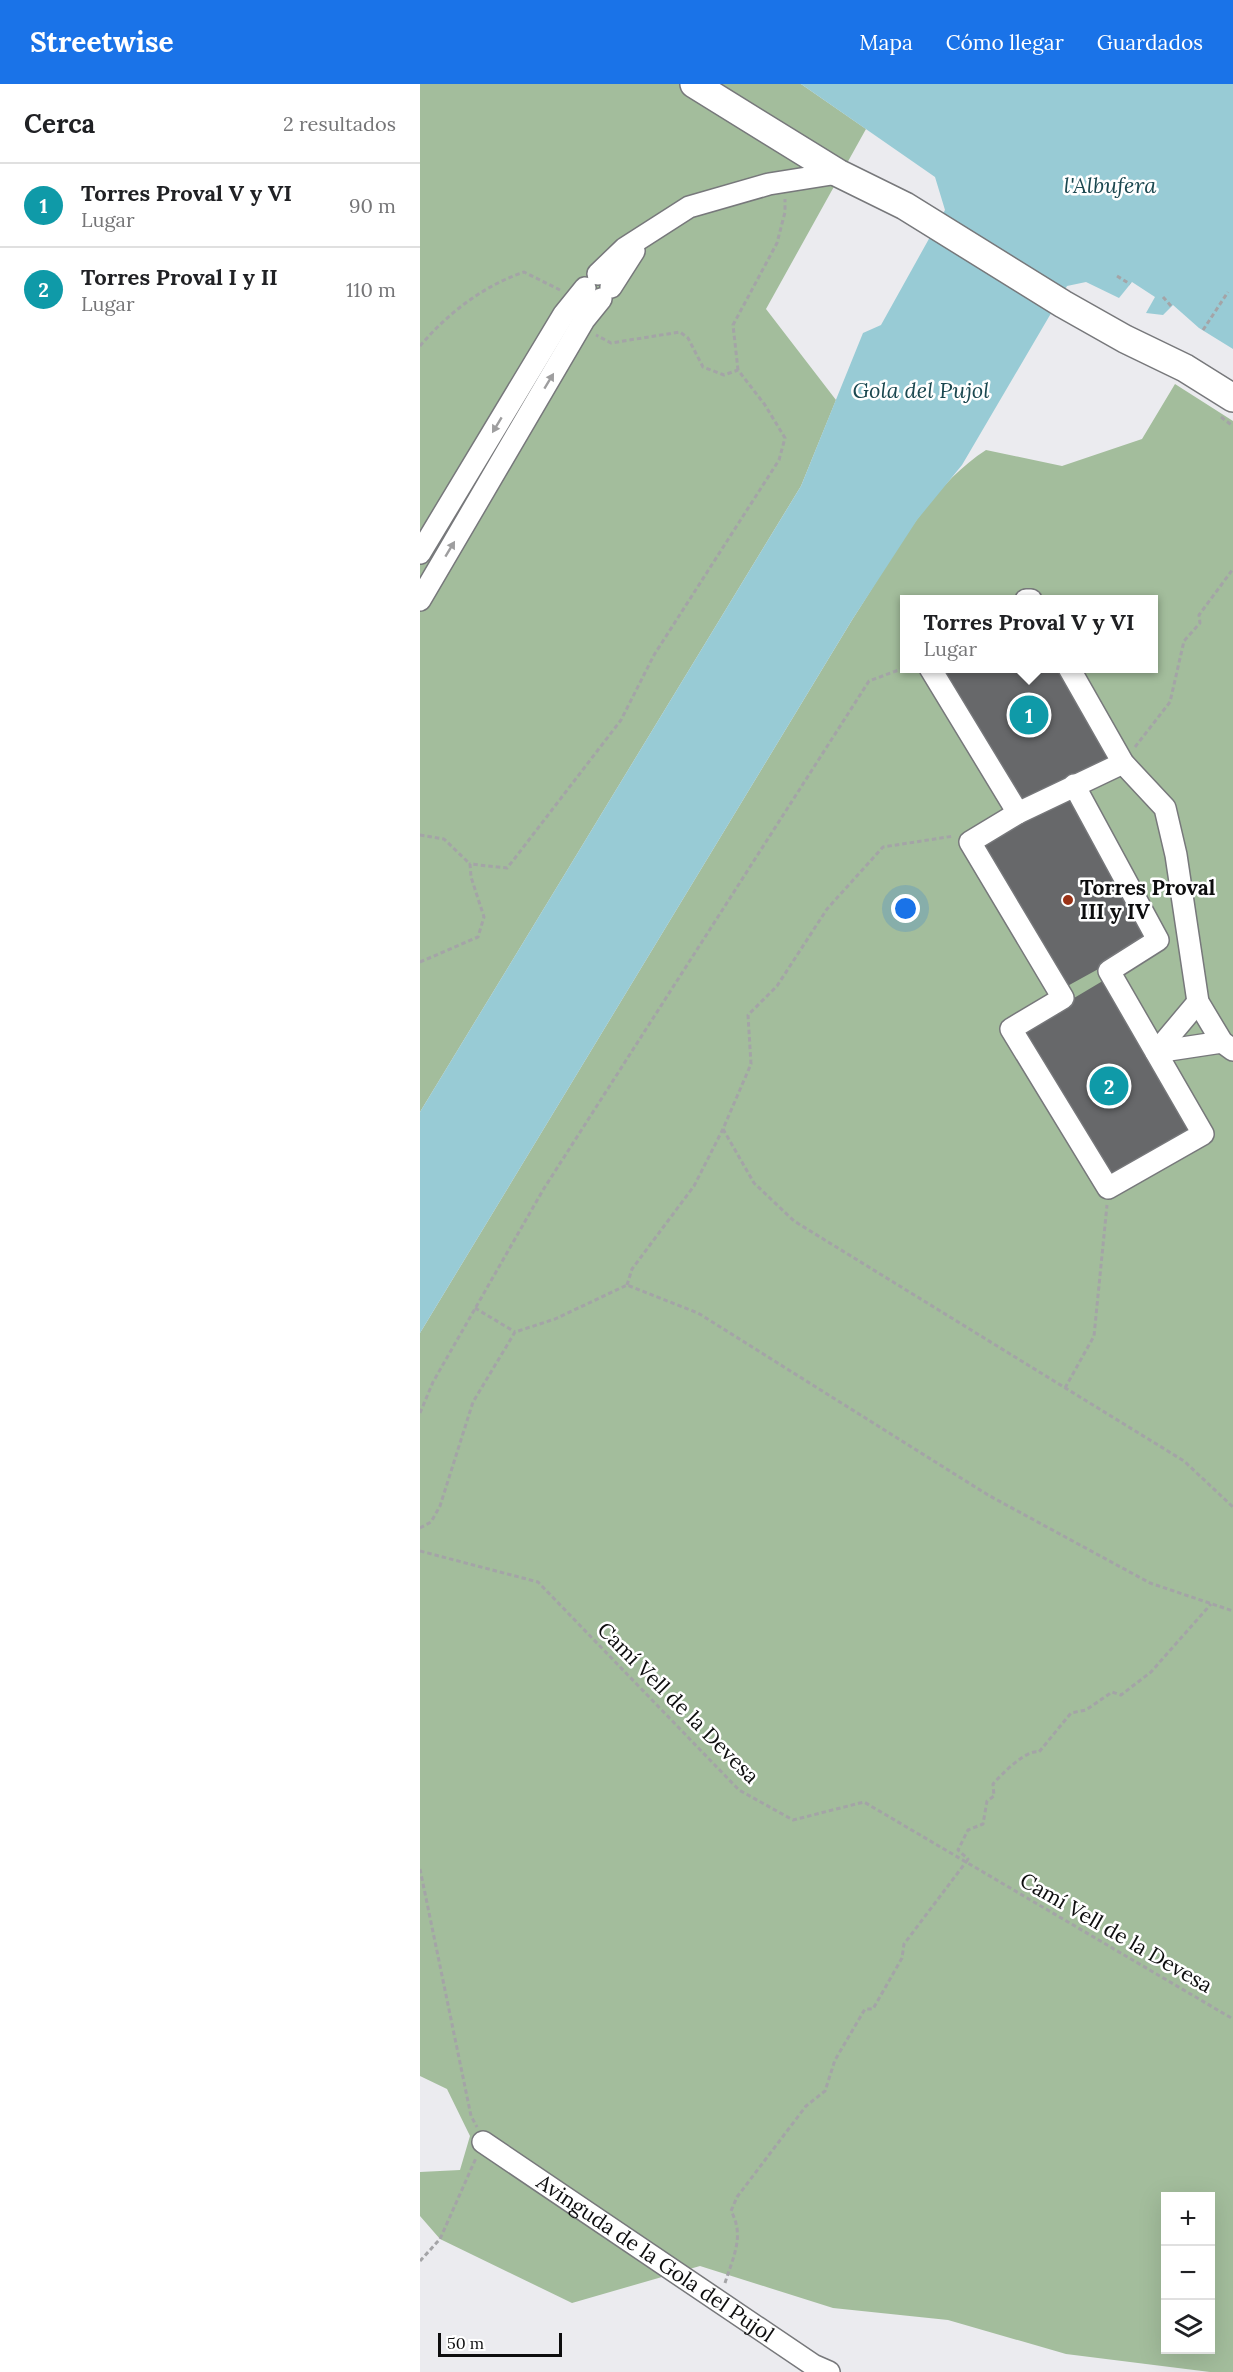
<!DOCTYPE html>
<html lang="es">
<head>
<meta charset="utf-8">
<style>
	:root { --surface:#fff; --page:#f2f2f2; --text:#202124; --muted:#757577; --line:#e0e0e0; --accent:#1a73e8 }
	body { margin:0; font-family:Lora,serif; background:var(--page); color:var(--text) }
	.controls { position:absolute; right:18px; bottom:18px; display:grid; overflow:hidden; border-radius:0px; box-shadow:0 6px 24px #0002 }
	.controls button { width:54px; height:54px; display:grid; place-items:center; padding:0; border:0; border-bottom:2px solid var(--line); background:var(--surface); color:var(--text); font:30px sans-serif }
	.scale { position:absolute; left:18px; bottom:15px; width:124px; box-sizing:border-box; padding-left:6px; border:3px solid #0d0d0e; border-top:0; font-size:16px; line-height:21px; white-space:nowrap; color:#0d0d0e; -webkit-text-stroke:4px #fff; paint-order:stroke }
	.you { position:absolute; left:486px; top:825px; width:21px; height:21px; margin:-15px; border:4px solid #fff; border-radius:50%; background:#1a73e8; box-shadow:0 0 0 9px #1a73e833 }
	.badge { display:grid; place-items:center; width:39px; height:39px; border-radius:50%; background:var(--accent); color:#fff; font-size:20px; font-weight:700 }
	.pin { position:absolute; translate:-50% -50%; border:3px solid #fff; box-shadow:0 2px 6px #0006 }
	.popup { position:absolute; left:480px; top:511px; width:258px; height:78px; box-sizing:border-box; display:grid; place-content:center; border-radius:0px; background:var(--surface); filter:drop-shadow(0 2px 4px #0005); font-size:20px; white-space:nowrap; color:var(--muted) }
	.popup b { font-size:22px; color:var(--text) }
	.popup::after { content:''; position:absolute; left:50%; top:100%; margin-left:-12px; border:12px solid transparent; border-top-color:var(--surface) }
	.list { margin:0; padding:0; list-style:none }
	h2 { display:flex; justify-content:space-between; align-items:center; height:78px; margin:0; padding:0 24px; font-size:26px }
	h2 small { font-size:20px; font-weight:400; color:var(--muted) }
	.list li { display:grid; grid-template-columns:39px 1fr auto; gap:18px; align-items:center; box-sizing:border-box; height:84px; padding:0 24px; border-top:2px solid var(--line) }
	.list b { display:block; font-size:22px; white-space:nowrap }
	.list p { margin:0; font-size:20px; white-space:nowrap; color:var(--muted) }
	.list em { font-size:20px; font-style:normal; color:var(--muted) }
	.icon { flex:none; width:33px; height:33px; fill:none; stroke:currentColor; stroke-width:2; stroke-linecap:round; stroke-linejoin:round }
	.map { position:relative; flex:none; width:813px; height:2288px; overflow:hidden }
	header { display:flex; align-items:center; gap:36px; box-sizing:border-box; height:84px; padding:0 30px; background:var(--accent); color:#fff }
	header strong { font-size:28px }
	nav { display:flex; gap:33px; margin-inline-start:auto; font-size:21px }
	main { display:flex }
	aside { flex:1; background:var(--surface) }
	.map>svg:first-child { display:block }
	.forest { fill:#a3bd9c; fill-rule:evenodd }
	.water { fill:#98cbd5 }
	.building { fill:#67686a }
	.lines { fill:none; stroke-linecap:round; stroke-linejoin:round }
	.minor-casing { stroke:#77787b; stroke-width:24 }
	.major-casing { stroke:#77787b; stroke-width:30 }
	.path { stroke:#a4a4a7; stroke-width:3; stroke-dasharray:4.5 3; stroke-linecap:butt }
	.minor { stroke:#fff; stroke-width:21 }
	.major { stroke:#fff; stroke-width:27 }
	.oneway { fill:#9e9e9f }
	.poi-dot { fill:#9a3216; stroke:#fff; stroke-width:2 }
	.labels { text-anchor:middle; stroke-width:5; stroke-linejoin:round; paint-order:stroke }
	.poi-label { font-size:21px; font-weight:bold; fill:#0d0d0e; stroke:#fff; text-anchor:start }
	.street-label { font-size:21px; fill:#0d0d0e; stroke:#fff }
	.water-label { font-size:22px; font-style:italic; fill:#1b4850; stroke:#fff }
</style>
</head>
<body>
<header>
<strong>Streetwise</strong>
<nav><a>Mapa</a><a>Cómo llegar</a><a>Guardados</a></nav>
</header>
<main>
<aside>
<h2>Cerca<small>2 resultados</small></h2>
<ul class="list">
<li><span class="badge" style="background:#0f9aa8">1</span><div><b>Torres Proval V y VI</b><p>Lugar</p></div><em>90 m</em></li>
<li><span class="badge" style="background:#0f9aa8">2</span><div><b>Torres Proval I y II</b><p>Lugar</p></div><em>110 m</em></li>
</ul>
</aside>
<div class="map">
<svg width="813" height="2288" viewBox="0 0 813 2288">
	<rect width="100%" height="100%" fill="#ebebef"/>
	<path class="forest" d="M 0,0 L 381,0 L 446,45 L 346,225 L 416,316 L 381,402 L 0,1028 Z
		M 755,300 L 813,337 L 813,2288 L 790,2288 L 646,2270 L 528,2236 L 413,2224 L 280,2182 L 152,2219 L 20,2155 L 0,2132 L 0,2088 L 40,2086 L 50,2052 L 27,2005 L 0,1992 L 0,1249 L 432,536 C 471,477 506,405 566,366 L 642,382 L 722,355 ZM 484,516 L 734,516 L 734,584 L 484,584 ZM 746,2112 L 790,2112 L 790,2266 L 746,2266 Z"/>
	<path class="water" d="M 381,0 L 813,0 L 813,265 L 779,244 L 753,221 L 743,231 L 726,229 L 735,213 L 712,198 L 699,214 L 666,198 L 647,202 L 542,381 L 497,436 L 432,536 L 0,1249 L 0,1028 L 381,402 L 443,249 L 461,241 L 525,126 L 515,93 Z"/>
	<path class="building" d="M 521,584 L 643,584 L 694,672 L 603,720 Z
		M 646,709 L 731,856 L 642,905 L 556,762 Z
		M 686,895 L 772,1043 L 684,1094 L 597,948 Z"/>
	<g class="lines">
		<defs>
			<g id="minor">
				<path d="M 178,190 L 205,164 L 269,123 L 349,100 L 418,89"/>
				<path d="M 191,203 L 214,167"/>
				<path d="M 0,469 L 144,230 L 165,204"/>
				<path d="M 0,516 L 164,236 L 181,215"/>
				<path d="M 606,516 L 611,516"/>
				<path d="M 510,584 L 598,729 L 550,758 L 643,914 L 591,945 L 688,1104 L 783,1050 L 689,887 L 738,856 L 654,701"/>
				<path d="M 649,584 L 703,679 L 745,724 L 756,771 L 778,918 L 802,958 L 813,966"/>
				<path d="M 598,729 L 703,679"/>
				<path d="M 736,968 L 802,958"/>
				<path d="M 736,968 L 778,918"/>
				<path id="s1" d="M 63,2058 L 393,2281 L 409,2288"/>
			</g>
			<path id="major" d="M 274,0 L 418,89 L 485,122 L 643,220 L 705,255 L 765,284 L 813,314"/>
		</defs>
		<use href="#minor" class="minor-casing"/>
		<use href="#major" class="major-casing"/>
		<path class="path" d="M 697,192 L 710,200
			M 743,213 L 751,222
			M 783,246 L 808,208
			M 0,262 C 28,229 63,202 104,188 L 140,206
			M 318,286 L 313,241 L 357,159 L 365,128 L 365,115
			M 801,333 L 813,342
			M 715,663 L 750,618 L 764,557 L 780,539 L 779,531 L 813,485
			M 0,751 L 24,755 L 50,780
			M 0,878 L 58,853 L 64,833 L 51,793 L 50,780 L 87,784 L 95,774 L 201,636 L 234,571 L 359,376 L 365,354 L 345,321 L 318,286 L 304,291 L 283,283 L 268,254 L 260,248 L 191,259 L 176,251
			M 303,1045 L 334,1099 L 374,1137 L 764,1377 L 813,1423
			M 207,1201 L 212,1185 L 274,1102 L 303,1045 L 331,980 L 328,931 L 357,902 L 407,825 L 463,763 L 534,752
			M 55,1224 L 95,1248
			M 645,1304 L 674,1252 L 687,1121
			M 0,1329 L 13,1298 L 123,1106 L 449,597 L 484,584
			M 0,1444 L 11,1438 L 20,1422 L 53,1318 L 95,1248 L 135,1235 L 207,1201 L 278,1229 L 568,1411 L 730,1499 L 813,1527
			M 0,1467 L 118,1498 L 319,1706 L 373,1736 L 444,1718 L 813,1935
			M 546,1778 L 548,1775 L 538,1766 L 548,1746 L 563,1740 L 567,1717 L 574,1712 L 573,1700 C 582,1690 606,1665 619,1668 L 651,1629 L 666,1626 L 692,1608 L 701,1611 L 731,1588 L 791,1520
			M 0,1785 L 51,2032 L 57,2043
			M 0,2177 L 20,2155 L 56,2074
			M 305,2199 C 313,2173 325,2152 311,2127 L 317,2113 L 386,2022 L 405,2007 L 415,1976 L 445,1925 L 453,1925 L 482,1874 L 484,1860 L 546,1778"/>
		<use href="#minor" class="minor"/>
		<use href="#major" class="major"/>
	</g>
	<defs><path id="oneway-solid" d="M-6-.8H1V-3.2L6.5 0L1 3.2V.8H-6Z" transform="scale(1.5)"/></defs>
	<g class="oneway">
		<use href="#oneway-solid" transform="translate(129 297) rotate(-59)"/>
		<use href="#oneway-solid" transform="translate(77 341) rotate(121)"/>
		<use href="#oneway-solid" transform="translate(30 465) rotate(-59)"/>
	</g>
	<circle class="poi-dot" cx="648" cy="816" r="6"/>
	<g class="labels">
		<g class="poi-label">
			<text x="660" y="811">Torres Proval<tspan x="660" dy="24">III y IV</tspan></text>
		</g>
		<g class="street-label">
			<text transform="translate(258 1619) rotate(45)" y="7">Camí Vell de la Devesa</text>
			<text transform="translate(696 1849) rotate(30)" y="7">Camí Vell de la Devesa</text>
			<text dy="7" stroke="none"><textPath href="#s1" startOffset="208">Avinguda de la Gola del Pujol</textPath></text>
		</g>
		<g class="water-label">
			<text x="690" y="109">l'Albufera</text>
			<text x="501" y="314">Gola del Pujol</text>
		</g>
	</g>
</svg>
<div class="controls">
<button>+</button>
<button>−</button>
<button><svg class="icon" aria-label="layers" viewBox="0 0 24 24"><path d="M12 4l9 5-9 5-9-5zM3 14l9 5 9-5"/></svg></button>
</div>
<div class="scale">50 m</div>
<div class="you"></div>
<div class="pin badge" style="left:609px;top:631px;background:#0f9aa8">1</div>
<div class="popup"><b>Torres Proval V y VI</b>Lugar</div>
<div class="pin badge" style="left:689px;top:1002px;background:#0f9aa8">2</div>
</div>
</main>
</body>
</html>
